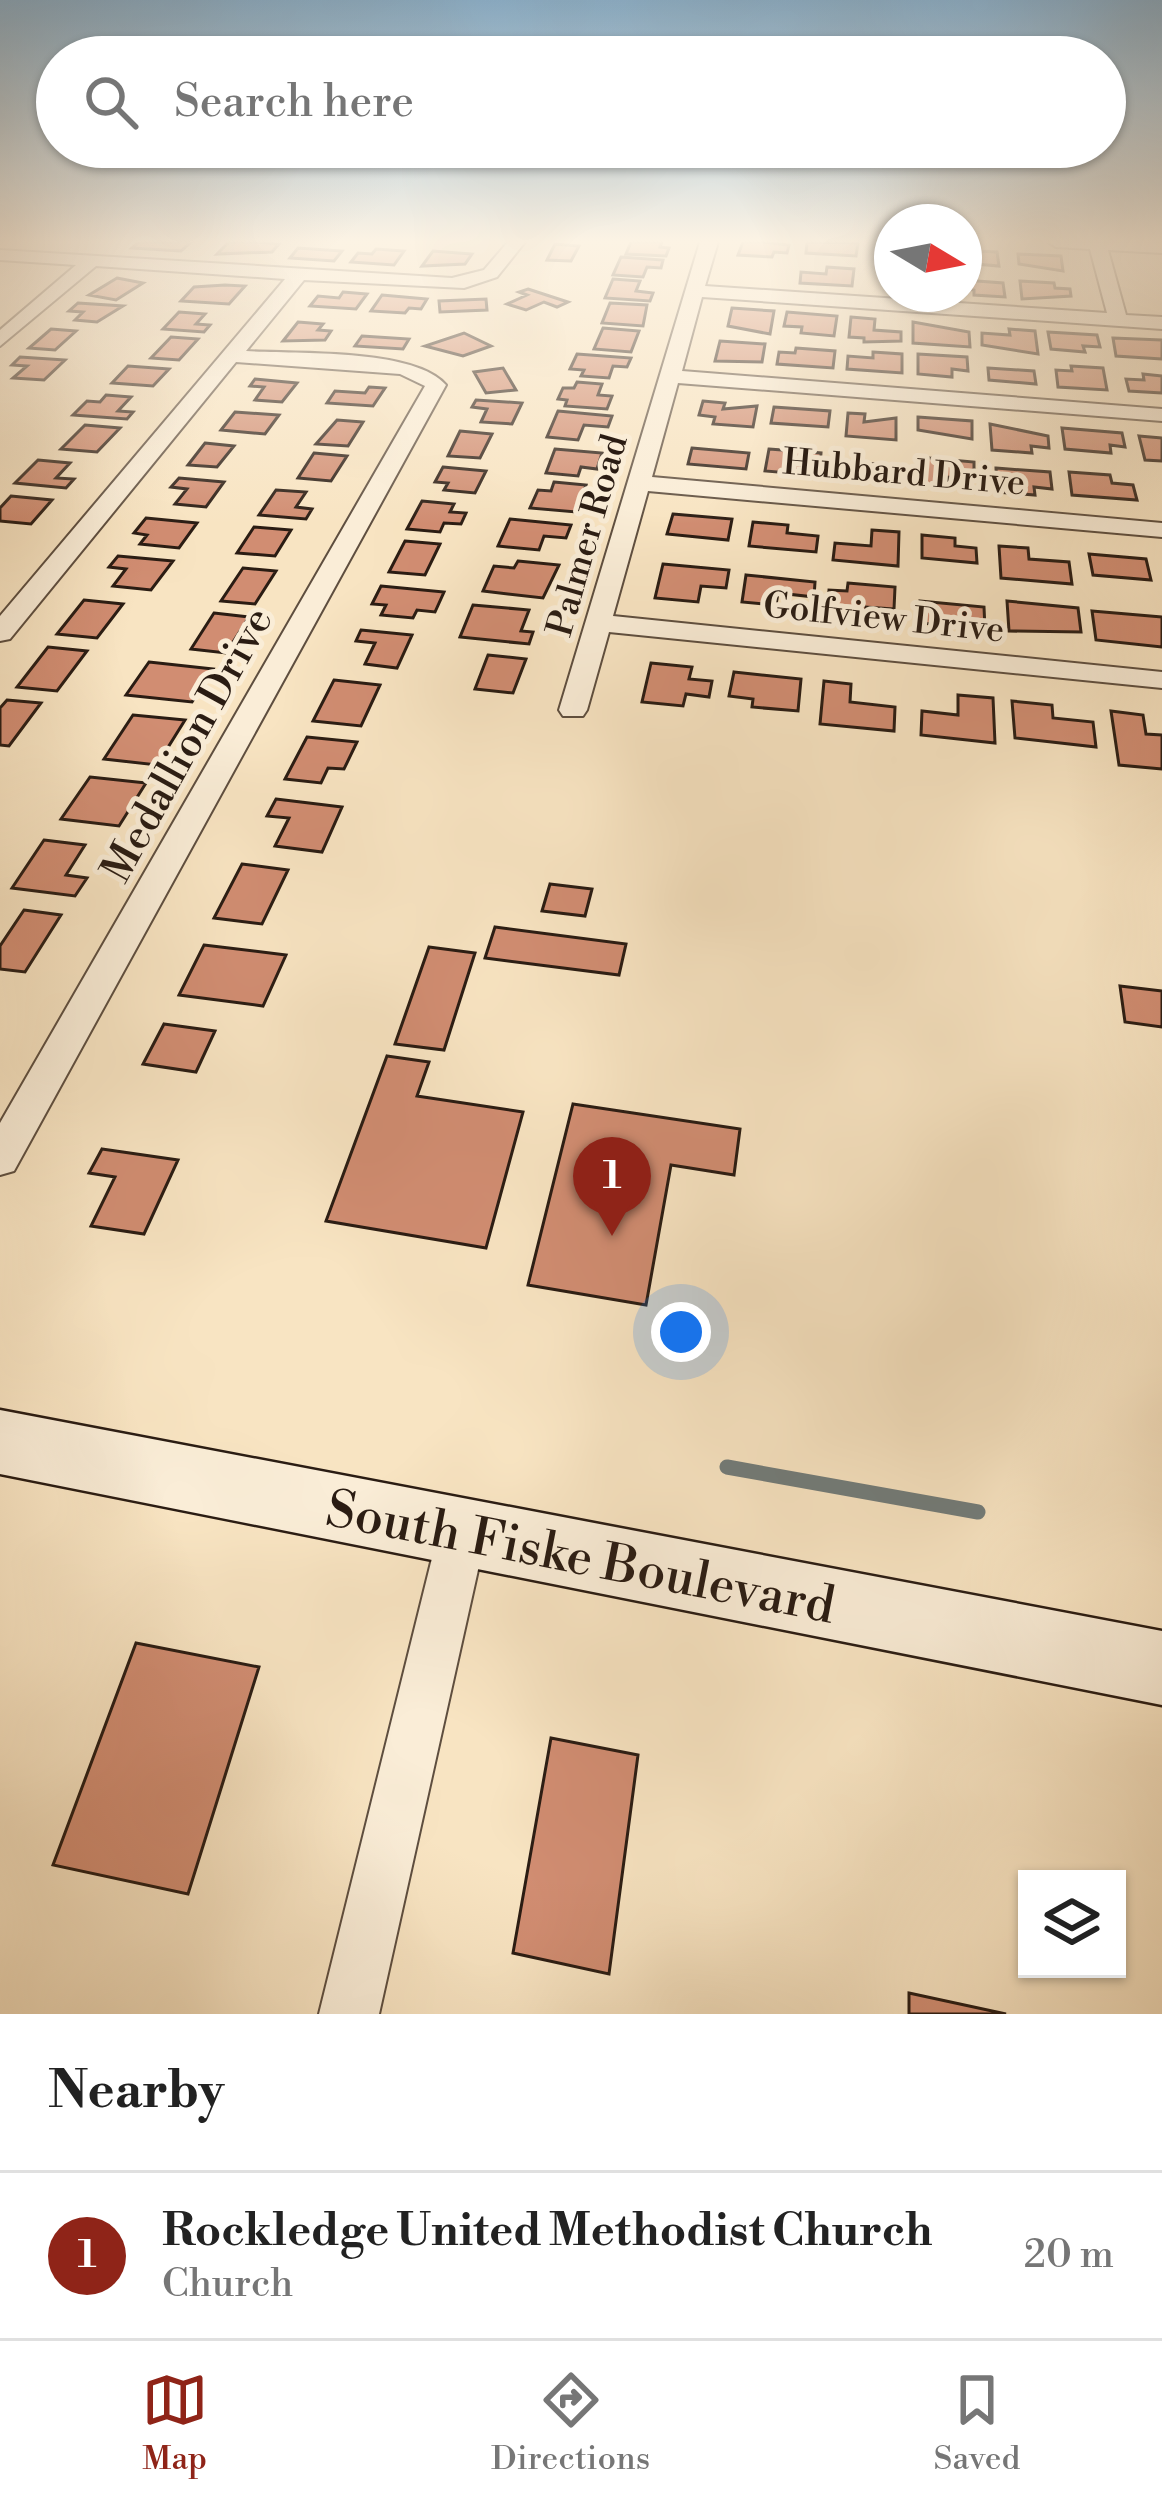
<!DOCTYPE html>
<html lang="en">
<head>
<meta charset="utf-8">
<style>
	:root { --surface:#fff; --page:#f6f6f6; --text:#222; --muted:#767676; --line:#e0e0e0; --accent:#8f2418 }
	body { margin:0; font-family:"Libre Bodoni",serif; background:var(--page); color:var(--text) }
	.controls { position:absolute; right:36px; bottom:36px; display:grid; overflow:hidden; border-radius:0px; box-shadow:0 3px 9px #0004 }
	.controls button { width:108px; height:108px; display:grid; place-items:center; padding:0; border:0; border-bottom:3px solid var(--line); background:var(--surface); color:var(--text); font:60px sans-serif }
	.compass { position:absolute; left:874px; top:204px; width:108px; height:108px; border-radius:50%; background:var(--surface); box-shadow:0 3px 9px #0004; rotate:100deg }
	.you { position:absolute; left:681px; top:1332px; width:42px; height:42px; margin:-30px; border:9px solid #fff; border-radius:50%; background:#1a73e8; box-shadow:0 0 0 18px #1a73e833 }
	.badge { display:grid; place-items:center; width:78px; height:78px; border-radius:50%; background:var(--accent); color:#fff; font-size:39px; font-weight:700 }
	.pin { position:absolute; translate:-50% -99px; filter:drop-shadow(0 3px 6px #0008) }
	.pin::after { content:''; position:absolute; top:63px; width:42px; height:36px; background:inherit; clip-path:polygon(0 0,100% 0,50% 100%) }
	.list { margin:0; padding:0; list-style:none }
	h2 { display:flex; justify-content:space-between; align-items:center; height:156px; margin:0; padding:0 48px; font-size:51px }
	h2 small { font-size:39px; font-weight:400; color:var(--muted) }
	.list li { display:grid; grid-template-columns:78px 1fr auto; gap:36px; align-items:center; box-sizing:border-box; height:168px; padding:0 48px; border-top:3px solid var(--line) }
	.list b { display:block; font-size:45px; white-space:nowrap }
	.list p { margin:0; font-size:39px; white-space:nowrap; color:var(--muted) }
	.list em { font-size:39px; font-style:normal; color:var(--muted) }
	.icon { flex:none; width:66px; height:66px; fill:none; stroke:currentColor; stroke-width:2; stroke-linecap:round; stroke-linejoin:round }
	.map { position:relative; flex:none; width:1162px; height:2014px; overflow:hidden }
	.search { position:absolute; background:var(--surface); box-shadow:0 3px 9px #0004; left:36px; right:36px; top:36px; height:132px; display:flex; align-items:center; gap:30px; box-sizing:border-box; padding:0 42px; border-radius:66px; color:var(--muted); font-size:45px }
	.sheet { height:324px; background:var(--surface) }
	nav { display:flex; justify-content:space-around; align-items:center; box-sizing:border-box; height:168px; border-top:3px solid var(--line); background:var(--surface); font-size:33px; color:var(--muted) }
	nav a { display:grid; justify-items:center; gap:6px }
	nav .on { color:var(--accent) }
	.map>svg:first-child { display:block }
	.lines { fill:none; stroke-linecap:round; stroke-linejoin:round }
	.stream { stroke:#727c7a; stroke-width:15 }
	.building { fill:#d18d72; stroke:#2a1c13; stroke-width:3 }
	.minor-casing { stroke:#5e4e3f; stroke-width:4 }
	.secondary-casing { stroke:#2a1c13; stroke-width:5 }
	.minor { fill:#faedd7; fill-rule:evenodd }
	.secondary { fill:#faedd7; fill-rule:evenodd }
	.labels { text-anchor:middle; stroke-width:10; stroke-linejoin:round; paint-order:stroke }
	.far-street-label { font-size:36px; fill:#2a1c13; stroke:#faedd7 }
	.street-label { font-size:42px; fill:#2a1c13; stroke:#faedd7 }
	.near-street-label { font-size:51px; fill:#2a1c13; stroke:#faedd7 }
</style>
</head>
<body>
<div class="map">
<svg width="1162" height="2014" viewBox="0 0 1162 2014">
	<rect width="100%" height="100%" fill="#f8e4c2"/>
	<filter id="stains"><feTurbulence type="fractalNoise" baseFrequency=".00167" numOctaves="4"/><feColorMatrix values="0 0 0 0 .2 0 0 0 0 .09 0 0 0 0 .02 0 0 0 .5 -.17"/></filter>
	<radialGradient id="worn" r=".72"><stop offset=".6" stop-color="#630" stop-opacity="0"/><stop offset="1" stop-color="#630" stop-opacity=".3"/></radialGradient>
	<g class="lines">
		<path class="stream" d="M 727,1467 L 978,1512"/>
	</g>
	<path class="building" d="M 139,242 L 191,242 L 181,251 L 132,248 Z
		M 229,242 L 255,242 L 279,244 L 272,252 L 217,254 Z
		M 631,242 L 662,242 L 660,247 L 669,248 L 666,256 L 626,254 Z
		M 743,242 L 763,242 L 789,245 L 787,253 L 774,252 L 772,257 L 738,255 Z
		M 807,242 L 858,243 L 856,256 L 806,253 Z
		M 555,244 L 579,246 L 571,261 L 547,260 Z
		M 298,248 L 342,251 L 334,261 L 290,258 Z
		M 376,249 L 404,251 L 394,265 L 351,262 L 358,253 L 372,254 Z
		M 433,251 L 472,254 L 465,264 L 422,266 Z
		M 976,251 L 997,252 L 999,266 L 964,263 L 964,255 L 976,256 Z
		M 1018,254 L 1061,256 L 1063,271 L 1019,264 Z
		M 621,257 L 663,260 L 661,268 L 647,267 L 643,277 L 613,275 Z
		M 827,267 L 854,269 L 852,286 L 800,283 L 801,272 L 826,274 Z
		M 117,278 L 143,283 L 116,300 L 89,295 Z
		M 613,279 L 640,281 L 636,291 L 653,293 L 650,301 L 605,298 Z
		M 964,280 L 1003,283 L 1005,297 L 974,295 L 974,290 L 964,289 Z
		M 1020,281 L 1054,283 L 1055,288 L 1070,289 L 1071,296 L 1022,299 Z
		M 225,285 L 245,286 L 229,304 L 181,301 L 194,287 Z
		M 528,289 L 568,302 L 557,307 L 544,302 L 526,310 L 507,304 L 527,295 L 519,292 Z
		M 343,292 L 367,294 L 356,309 L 310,306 L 318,296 L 339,298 Z
		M 382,295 L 427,299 L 421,309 L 409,308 L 405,313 L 371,311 Z
		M 486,299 L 487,310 L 440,312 L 439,301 Z
		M 78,303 L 123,306 L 97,322 L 75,320 L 83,312 L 69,311 Z
		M 610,303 L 647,305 L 643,326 L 602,323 Z
		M 732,308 L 774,311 L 770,334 L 728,326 Z
		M 179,312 L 205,314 L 196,324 L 210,325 L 204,332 L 163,329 Z
		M 787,312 L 837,316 L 834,336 L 801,333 L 802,327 L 784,326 Z
		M 851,317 L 875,319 L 874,330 L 901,332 L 901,341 L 864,342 L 864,338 L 849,337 Z
		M 298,322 L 323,324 L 318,330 L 331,331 L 325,340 L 283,341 Z
		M 913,322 L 969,332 L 970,347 L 913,343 Z
		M 603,328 L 639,331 L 631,352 L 594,349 Z
		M 51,329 L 76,331 L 55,350 L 29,348 Z
		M 1009,329 L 1035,331 L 1038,354 L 982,345 L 982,333 L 1010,335 Z
		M 1048,332 L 1097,335 L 1100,347 L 1083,346 L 1085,352 L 1051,349 Z
		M 464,333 L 491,346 L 463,356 L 425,346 Z
		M 362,336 L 409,339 L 403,349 L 355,346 Z
		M 171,337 L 198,339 L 179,360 L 151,358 Z
		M 1113,338 L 1162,340 L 1162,359 L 1116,356 Z
		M 720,341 L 765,344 L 762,362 L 715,361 Z
		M 796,348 L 835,351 L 833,368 L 777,364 L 779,352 L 795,353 Z
		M 873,352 L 902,354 L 902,373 L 847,369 L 848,356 L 873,358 Z
		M 577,354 L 631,358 L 627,367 L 613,366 L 609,378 L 581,376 L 584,370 L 570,369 Z
		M 918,354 L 967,357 L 968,371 L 952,369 L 952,377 L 918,374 Z
		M 20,357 L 65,360 L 44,380 L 13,378 L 27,366 L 12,365 Z
		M 128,366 L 169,369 L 153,386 L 112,383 Z
		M 1071,366 L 1103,368 L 1107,390 L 1058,387 L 1056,370 L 1072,371 Z
		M 503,368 L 516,390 L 486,393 L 474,372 Z
		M 988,368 L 1034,371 L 1036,384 L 989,380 Z
		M 1143,374 L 1162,376 L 1162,393 L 1129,391 L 1126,379 L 1144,380 Z
		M 255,379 L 297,383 L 282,402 L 255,400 L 264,387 L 250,386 Z
		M 577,382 L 602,384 L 598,395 L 612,396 L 607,409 L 565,406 L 567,400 L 558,399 L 563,388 L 574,388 Z
		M 369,387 L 385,388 L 373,406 L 327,403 L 335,391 L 365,393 Z
		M 106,395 L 131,397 L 118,411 L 133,412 L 127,419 L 73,415 L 87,401 L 100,402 Z
		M 476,400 L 522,403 L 512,424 L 481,422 L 487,409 L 472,407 Z
		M 703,401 L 725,403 L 723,409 L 757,406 L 753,427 L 713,424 L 715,417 L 699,415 Z
		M 774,407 L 830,411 L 828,427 L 771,423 Z
		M 558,411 L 612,416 L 608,427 L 584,425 L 578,440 L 547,437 Z
		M 235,412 L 279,415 L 265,434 L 221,430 Z
		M 848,413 L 865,414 L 864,422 L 896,418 L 896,440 L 846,436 Z
		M 918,417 L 972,421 L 972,439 L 918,430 Z
		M 337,420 L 363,422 L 348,446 L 316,444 Z
		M 990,424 L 1048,436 L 1049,448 L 1031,446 L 1032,453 L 992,450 Z
		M 85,425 L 120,428 L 97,452 L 61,449 Z
		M 1062,428 L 1122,433 L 1125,447 L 1110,445 L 1111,453 L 1065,449 Z
		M 460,431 L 492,434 L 480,458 L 448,456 Z
		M 1139,436 L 1162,438 L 1162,461 L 1145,460 Z
		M 205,443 L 234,446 L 217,467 L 188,465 Z
		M 692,448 L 749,453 L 746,469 L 688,464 Z
		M 555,449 L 602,453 L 597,469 L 581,467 L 578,476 L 546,473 Z
		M 769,449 L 821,453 L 820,468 L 802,467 L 801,474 L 765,471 Z
		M 314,453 L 347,456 L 331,481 L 298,478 Z
		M 918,457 L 974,462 L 974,479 L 948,477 L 948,486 L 917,484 Z
		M 38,460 L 70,463 L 56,478 L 74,479 L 66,488 L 15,483 Z
		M 840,461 L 901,466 L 900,482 L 838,477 Z
		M 443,467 L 486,471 L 475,493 L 444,490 L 448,483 L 435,482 Z
		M 996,468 L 1050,472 L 1052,489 L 1034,487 L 1035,495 L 997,492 Z
		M 1069,472 L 1110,475 L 1112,483 L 1133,485 L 1137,500 L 1072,495 Z
		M 179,478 L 224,482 L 206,507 L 175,504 L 187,489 L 171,487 Z
		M 554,482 L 586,485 L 576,512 L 530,508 L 538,490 L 551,491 Z
		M 276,490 L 306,492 L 296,507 L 312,509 L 306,519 L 259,515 Z
		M 11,496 L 52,500 L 31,524 L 0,521 L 0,508 Z
		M 422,501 L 454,504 L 450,512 L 466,513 L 461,524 L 444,523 L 440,532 L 407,529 Z
		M 673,514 L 732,519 L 728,540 L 667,534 Z
		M 146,518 L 197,523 L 179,548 L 140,544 L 147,535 L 134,533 Z
		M 510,519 L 571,525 L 566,538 L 544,536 L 539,550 L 498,546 Z
		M 753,522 L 788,525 L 787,533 L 818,536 L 816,552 L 749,546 Z
		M 254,527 L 291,530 L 275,556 L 237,553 Z
		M 872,530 L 899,532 L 898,566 L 833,560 L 835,543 L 871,546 Z
		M 922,535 L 955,538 L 955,546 L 976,548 L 977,563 L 922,558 Z
		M 405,541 L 440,544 L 425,575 L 389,572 Z
		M 999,546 L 1028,548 L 1029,559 L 1069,562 L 1072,584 L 1001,578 Z
		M 1089,554 L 1146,559 L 1151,580 L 1093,575 Z
		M 118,556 L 173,561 L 151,590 L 113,586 L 126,569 L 109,567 Z
		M 518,561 L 559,565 L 543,598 L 483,591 L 494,566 L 514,568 Z
		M 663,564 L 729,570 L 726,588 L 701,586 L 698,602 L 655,598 Z
		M 243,568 L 276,571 L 255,604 L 221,601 Z
		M 746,575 L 815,582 L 814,597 L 778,593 L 776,605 L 742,602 Z
		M 848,583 L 895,587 L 894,609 L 866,607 L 865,618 L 827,614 L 829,590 L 847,591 Z
		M 381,586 L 444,592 L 435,612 L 417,610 L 413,618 L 381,615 L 386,605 L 372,604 Z
		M 84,600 L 123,604 L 97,638 L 57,634 Z
		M 920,601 L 984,607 L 985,629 L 920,623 Z
		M 1007,601 L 1078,608 L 1081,632 L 1009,631 Z
		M 473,605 L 529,610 L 521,631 L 533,632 L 529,644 L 460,637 Z
		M 1092,611 L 1162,617 L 1162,647 L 1096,640 Z
		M 214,613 L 249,617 L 226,653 L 191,649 Z
		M 361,630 L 412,635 L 397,668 L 365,664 L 375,643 L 356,641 Z
		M 48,647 L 87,651 L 57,691 L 17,687 Z
		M 488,655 L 526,659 L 513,693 L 475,689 Z
		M 149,662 L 213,669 L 192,702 L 126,695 Z
		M 651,663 L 692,667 L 689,679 L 712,681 L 709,697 L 686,694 L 683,706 L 642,702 Z
		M 734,672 L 801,679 L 798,711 L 752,707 L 753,699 L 729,696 Z
		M 334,680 L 380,685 L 361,726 L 313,721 Z
		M 824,681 L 851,684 L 850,702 L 895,707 L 894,731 L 820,724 Z
		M 958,695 L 993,698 L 995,743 L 921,735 L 922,711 L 958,715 Z
		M 7,700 L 41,703 L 9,746 L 0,745 L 0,708 Z
		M 1012,701 L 1052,705 L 1053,718 L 1093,722 L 1096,747 L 1015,738 Z
		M 1111,711 L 1143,715 L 1146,734 L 1162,735 L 1162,769 L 1119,765 Z
		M 133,715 L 185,720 L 157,765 L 104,759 Z
		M 307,737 L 357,742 L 344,769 L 328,768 L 321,783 L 285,779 Z
		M 90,777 L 146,783 L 119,826 L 61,819 Z
		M 276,799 L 342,807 L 322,852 L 275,846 L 289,818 L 267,816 Z
		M 44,840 L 85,845 L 66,875 L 87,878 L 75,896 L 12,888 Z
		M 242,864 L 288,870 L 262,924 L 214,918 Z
		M 550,884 L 592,889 L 585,916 L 542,911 Z
		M 24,910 L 61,915 L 25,972 L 0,969 L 0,946 Z
		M 495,927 L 626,944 L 619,975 L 485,958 Z
		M 204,945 L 286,955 L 263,1006 L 179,995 Z
		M 429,947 L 475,953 L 444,1050 L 395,1044 Z
		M 1120,986 L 1162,991 L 1162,1027 L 1125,1022 Z
		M 164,1024 L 215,1031 L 196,1072 L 143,1064 Z
		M 387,1056 L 429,1062 L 417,1096 L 523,1112 L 486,1248 L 326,1221 Z
		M 573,1104 L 740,1129 L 734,1175 L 671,1165 L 646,1305 L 528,1285 Z
		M 102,1149 L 178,1160 L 144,1234 L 91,1226 L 115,1177 L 89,1173 Z
		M 136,1643 L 259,1667 L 188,1894 L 53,1865 Z
		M 551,1738 L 638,1755 L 609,1974 L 513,1953 Z
		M 909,1993 L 1006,2014 L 909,2014 Z"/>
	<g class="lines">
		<defs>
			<path id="minor" d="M 508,242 L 525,242 L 497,277 L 464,288 L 304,280 L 246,351 C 295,354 415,348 446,385 L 14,1171 L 0,1175 L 0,1123 L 425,386 L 400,374 L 236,362 L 10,639 L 0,641 L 0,616 L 285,279 L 96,266 L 0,346 L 0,330 L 76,265 L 0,260 L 0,250 L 452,278 L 484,270 Z
				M 700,242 L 718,242 L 705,286 L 1107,313 L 1090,249 L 1056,247 L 1048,242 L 1162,243 L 1162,253 L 1108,250 L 1126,315 L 1162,317 L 1162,329 L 702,297 L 682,371 L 1162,409 L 1162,421 L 678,383 L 652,477 L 1162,523 L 1162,537 L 648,491 L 613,616 L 1162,672 L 1162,688 L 609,632 L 587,710 L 583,716 L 563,716 L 559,710 Z
				M 462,1510 L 479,1517 L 486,1534 L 379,2014 L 319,2014 L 438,1534 L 445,1517 Z"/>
			<path id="secondary" d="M 0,1410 L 1162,1631 L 1162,1705 L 0,1474 Z"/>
		</defs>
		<use href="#minor" class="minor-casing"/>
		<use href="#secondary" class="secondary-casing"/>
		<use href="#minor" class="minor"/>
		<use href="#secondary" class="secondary"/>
	</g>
	<linearGradient id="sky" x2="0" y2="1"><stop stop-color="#8cb7d7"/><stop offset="0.46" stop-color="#fcf3e4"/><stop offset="1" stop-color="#fcf3e4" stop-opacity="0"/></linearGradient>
	<rect width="1162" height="524" fill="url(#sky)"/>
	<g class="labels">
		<g class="far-street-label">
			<text transform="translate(904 471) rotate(5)" y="13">Hubbard Drive</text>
			<text transform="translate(586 535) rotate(-74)" y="13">Palmer Road</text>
			<text transform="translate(884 616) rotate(6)" y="13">Golfview Drive</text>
		</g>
		<g class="street-label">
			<text transform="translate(186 744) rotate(-61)" y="15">Medallion Drive</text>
		</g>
		<g class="near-street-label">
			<text transform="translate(581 1556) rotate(11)" y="18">South Fiske Boulevard</text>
		</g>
	</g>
	<rect width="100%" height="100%" filter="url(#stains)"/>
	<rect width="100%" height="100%" fill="url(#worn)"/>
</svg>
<div class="controls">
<button><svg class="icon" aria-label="layers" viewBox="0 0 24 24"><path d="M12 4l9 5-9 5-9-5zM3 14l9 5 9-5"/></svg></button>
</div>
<svg class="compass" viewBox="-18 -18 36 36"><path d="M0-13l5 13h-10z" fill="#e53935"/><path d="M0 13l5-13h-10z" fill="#767676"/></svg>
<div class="you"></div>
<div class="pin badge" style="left:612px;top:1236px">1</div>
<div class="search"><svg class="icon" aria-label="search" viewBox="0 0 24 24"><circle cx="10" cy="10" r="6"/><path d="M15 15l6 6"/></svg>Search here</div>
</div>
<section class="sheet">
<h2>Nearby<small></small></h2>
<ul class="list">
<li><span class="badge">1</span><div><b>Rockledge United Methodist Church</b><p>Church</p></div><em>20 m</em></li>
</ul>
</section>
<nav>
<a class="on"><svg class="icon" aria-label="map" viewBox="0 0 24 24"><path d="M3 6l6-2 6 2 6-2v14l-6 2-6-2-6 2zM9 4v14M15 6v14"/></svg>Map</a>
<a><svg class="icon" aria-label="directions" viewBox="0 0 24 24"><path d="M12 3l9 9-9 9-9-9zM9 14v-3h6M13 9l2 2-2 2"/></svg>Directions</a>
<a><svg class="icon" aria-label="saved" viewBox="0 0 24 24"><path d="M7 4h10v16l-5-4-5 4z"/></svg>Saved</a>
</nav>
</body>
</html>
